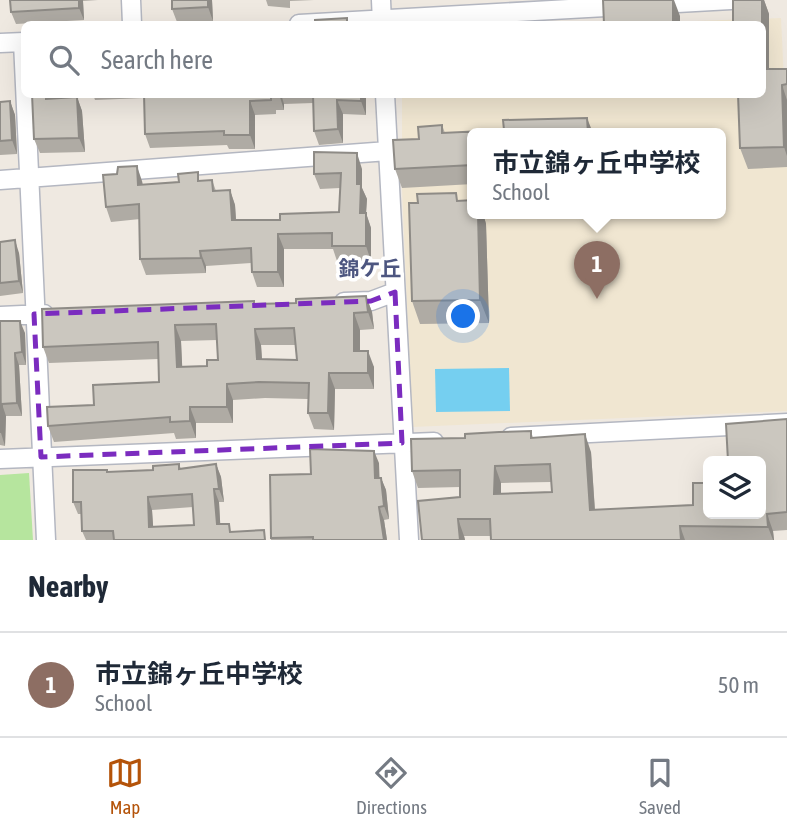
<!DOCTYPE html>
<html lang="en">
<head>
<meta charset="utf-8">
<style>
	:root { --surface:#fff; --page:#f6f6f7; --text:#1f2937; --muted:#747a83; --line:#e0e1e3; --accent:#b45309 }
	body { margin:0; font-family:"Asap Condensed","Noto Sans JP",sans-serif; background:var(--page); color:var(--text) }
	.controls { position:absolute; right:21px; bottom:21px; display:grid; overflow:hidden; border-radius:10px; box-shadow:0 7px 28px #0002 }
	.controls button { width:63px; height:63px; display:grid; place-items:center; padding:0; border:0; border-bottom:2px solid var(--line); background:var(--surface); color:var(--text); font:35px sans-serif }
	.you { position:absolute; left:464px; top:317px; width:24px; height:24px; margin:-18px; border:5px solid #fff; border-radius:50%; background:#1a73e8; box-shadow:0 0 0 10px #1a73e833 }
	.badge { display:grid; place-items:center; width:46px; height:46px; border-radius:50%; background:var(--accent); color:#fff; font-size:23px; font-weight:700 }
	.pin { position:absolute; translate:-50% -58px; filter:drop-shadow(0 2px 4px #0008) }
	.pin::after { content:''; position:absolute; top:37px; width:24px; height:21px; background:inherit; clip-path:polygon(0 0,100% 0,50% 100%) }
	.popup { position:absolute; left:467px; top:128px; width:259px; height:91px; box-sizing:border-box; display:grid; place-content:center; border-radius:10px; background:var(--surface); filter:drop-shadow(0 2px 5px #0005); font-size:23px; white-space:nowrap; color:var(--muted) }
	.popup b { font-size:26px; color:var(--text) }
	.popup::after { content:''; position:absolute; left:50%; top:100%; margin-left:-14px; border:14px solid transparent; border-top-color:var(--surface) }
	.list { margin:0; padding:0; list-style:none }
	h2 { display:flex; justify-content:space-between; align-items:center; height:91px; margin:0; padding:0 28px; font-size:30px }
	h2 small { font-size:23px; font-weight:400; color:var(--muted) }
	.list li { display:grid; grid-template-columns:46px 1fr auto; gap:21px; align-items:center; box-sizing:border-box; height:105px; padding:0 28px; border-top:2px solid var(--line) }
	.list b { display:block; font-size:26px; white-space:nowrap }
	.list p { margin:0; font-size:23px; white-space:nowrap; color:var(--muted) }
	.list em { font-size:23px; font-style:normal; color:var(--muted) }
	.icon { flex:none; width:38px; height:38px; fill:none; stroke:currentColor; stroke-width:2; stroke-linecap:round; stroke-linejoin:round }
	.map { position:relative; flex:none; width:787px; height:540px; overflow:hidden }
	.search { position:absolute; background:var(--surface); box-shadow:0 7px 28px #0002; left:21px; right:21px; top:21px; height:77px; display:flex; align-items:center; gap:18px; box-sizing:border-box; padding:0 24px; border-radius:10px; color:var(--muted); font-size:26px }
	.sheet { height:196px; background:var(--surface) }
	nav { display:flex; justify-content:space-around; align-items:center; box-sizing:border-box; height:98px; border-top:2px solid var(--line); background:var(--surface); font-size:19px; color:var(--muted) }
	nav a { display:grid; justify-items:center; gap:4px }
	nav .on { color:var(--accent) }
	.map>svg:first-child { display:block }
	.education { fill:#f0e6d1; fill-rule:evenodd }
	.green { fill:#b6e59e }
	.water { fill:#75cff0 }
	.lines { fill:none; stroke-linecap:round; stroke-linejoin:round }
	.minor-casing { stroke:#b4b7c1; stroke-width:21 }
	.minor { stroke:#fff; stroke-width:18 }
	.wall { fill:#afaba4; fill-rule:evenodd }
	.shaded-wall { fill:#8e8b86 }
	.building { fill:#cbc7bf; stroke:#8e8b86; stroke-width:2; fill-rule:evenodd }
	.marked { fill:none; stroke:#7b2cbf; stroke-width:5; stroke-dasharray:14 9; stroke-linejoin:round }
	.labels { text-anchor:middle; stroke-width:7; stroke-linejoin:round; paint-order:stroke }
	.quarter-label { font-size:21px; font-weight:bold; fill:#4d5680; stroke:#fff }
</style>
</head>
<body>
<div class="map">
<svg width="787" height="540" viewBox="0 0 787 540">
	<rect width="100%" height="100%" fill="#efe9e1"/>
	<path class="education" d="M 781,18 L 787,143 L 787,411 L 412,427 L 402,188 L 402,95 L 762,94 L 762,24 L 612,24 ZM 473,133 L 721,133 L 721,213 L 473,213 Z"/>
	<path class="green" d="M 29,473 L 33,540 L 0,540 L 0,475 Z"/>
	<path class="water" d="M 509,368 L 510,411 L 436,412 L 435,369 Z"/>
	<g class="lines">
		<defs>
			<path id="minor" d="M 131,0 L 132,24
				M 381,0 L 382,24
				M 299,24 L 731,0
				M 23,42 L 46,540
				M 0,43 L 24,42
				M 385,94 L 409,540
				M 0,180 L 388,151
				M 344,302 L 371,301 L 395,292
				M 0,316 L 44,314
				M 511,437 L 787,423
				M 0,459 L 434,442"/>
		</defs>
		<use href="#minor" class="minor-casing"/>
		<use href="#minor" class="minor"/>
	</g>
	<path class="wall" d="M 10,0 L 98,0 L 83,1 L 84,20 L 16,24 L 11,12 Z
		M 172,0 L 212,0 L 213,21 L 177,22 L 172,9 Z
		M 266,0 L 314,0 L 290,1 L 290,8 L 268,6 Z
		M 733,0 L 764,0 L 769,14 L 769,69 L 787,69 L 787,167 L 748,169 L 740,148 L 762,94 Z
		M 32,94 L 50,94 L 50,98 L 77,97 L 82,111 L 85,152 L 40,153 L 34,139 Z
		M 93,94 L 366,94 L 366,115 L 343,114 L 343,143 L 319,145 L 314,131 L 313,103 L 284,104 L 284,110 L 276,110 L 276,114 L 255,115 L 255,149 L 229,149 L 227,145 L 150,148 L 145,134 L 144,98 L 95,100 Z
		M 10,101 L 15,115 L 17,154 L 0,155 L 0,102 Z
		M 442,125 L 445,133 L 593,133 L 473,133 L 473,184 L 402,188 L 395,169 L 419,139 Z
		M 362,169 L 362,188 L 367,199 L 366,213 L 371,228 L 371,261 L 337,261 L 333,249 L 284,249 L 284,287 L 257,287 L 252,272 L 251,263 L 206,266 L 206,273 L 146,275 L 140,259 L 140,219 L 111,222 L 106,207 L 142,181 L 143,185 L 212,180 L 216,191 L 230,190 L 235,205 L 236,220 L 280,220 L 339,212 L 340,188 L 320,189 L 314,174 Z
		M 459,201 L 473,213 L 483,213 L 486,224 L 489,323 L 420,324 L 412,301 Z
		M 0,242 L 19,253 L 23,293 L 0,296 Z
		M 366,296 L 372,312 L 374,329 L 360,330 L 360,351 L 374,367 L 374,389 L 335,389 L 334,430 L 314,429 L 308,413 L 308,399 L 265,398 L 233,400 L 233,423 L 196,423 L 196,438 L 176,439 L 174,433 L 54,442 L 48,426 L 94,405 L 159,382 L 158,359 L 49,363 L 43,347 L 255,304 L 296,303 ZM 217,340 L 218,360 L 207,366 L 182,367 L 181,341 ZM 261,345 L 295,345 L 297,360 L 262,359 Z
		M 0,321 L 25,333 L 26,365 L 19,365 L 22,416 L 6,416 L 5,446 L 0,445 Z
		M 787,419 L 787,530 L 773,531 L 774,540 L 491,540 L 491,536 L 464,536 L 465,540 L 422,540 L 460,497 L 460,487 L 418,488 L 412,471 L 465,438 L 531,431 L 533,438 L 591,452 L 595,510 L 708,514 ZM 551,482 L 552,492 L 501,494 L 501,483 Z
		M 379,463 L 379,478 L 381,478 L 386,490 L 389,519 L 384,520 L 387,540 L 271,540 L 271,538 L 311,474 Z
		M 179,464 L 181,469 L 216,464 L 221,477 L 224,502 L 219,502 L 220,524 L 232,532 L 265,540 L 86,540 L 82,531 L 82,514 L 78,514 L 73,502 L 107,470 L 108,472 L 153,470 ZM 193,507 L 194,525 L 153,527 L 152,510 Z"/>
	<path class="shaded-wall" d="M 79,0 L 83,0 L 83,1 L 84,20 L 79,8 Z
		M 208,0 L 212,0 L 213,21 L 208,7 Z
		M 673,0 L 674,0 L 680,16 L 680,24 L 673,24 Z
		M 762,0 L 764,0 L 769,14 L 769,90 L 762,72 Z
		M 782,85 L 787,100 L 787,156 L 784,147 Z
		M 279,94 L 281,94 L 284,104 L 284,110 Z
		M 361,94 L 366,94 L 366,115 L 361,101 Z
		M 77,97 L 82,111 L 85,152 L 79,138 Z
		M 337,100 L 343,114 L 343,143 L 338,129 Z
		M 10,101 L 15,115 L 17,154 L 12,140 Z
		M 250,101 L 255,115 L 255,149 L 250,135 Z
		M 587,118 L 593,133 L 588,133 Z
		M 357,153 L 362,169 L 362,188 L 367,199 L 365,228 L 360,213 L 357,184 Z
		M 137,166 L 142,181 L 144,200 L 138,185 Z
		M 230,190 L 235,205 L 237,235 L 232,220 Z
		M 366,213 L 371,228 L 371,261 L 366,246 Z
		M 478,213 L 483,213 L 486,224 L 489,323 L 480,300 Z
		M 278,234 L 284,249 L 284,287 L 278,272 Z
		M 15,240 L 19,253 L 23,293 L 19,281 Z
		M 200,251 L 206,266 L 206,273 L 201,258 Z
		M 366,296 L 372,312 L 374,329 L 368,312 Z
		M 354,313 L 360,330 L 360,367 L 354,351 Z
		M 20,321 L 25,333 L 26,365 L 22,352 Z
		M 175,325 L 181,341 L 183,383 L 177,367 Z
		M 255,329 L 261,345 L 263,375 L 257,359 Z
		M 368,351 L 374,367 L 374,389 L 368,373 Z
		M 15,353 L 19,365 L 22,416 L 17,403 Z
		M 329,373 L 335,389 L 334,430 L 328,413 Z
		M 227,384 L 233,400 L 233,423 L 227,407 Z
		M 2,404 L 6,416 L 5,446 L 1,433 Z
		M 190,407 L 196,423 L 196,438 L 190,421 Z
		M 585,434 L 591,452 L 596,528 L 590,510 Z
		M 374,451 L 379,463 L 380,491 L 375,478 Z
		M 216,464 L 221,477 L 224,502 L 219,489 Z
		M 495,466 L 501,483 L 501,511 L 494,494 Z
		M 381,478 L 386,490 L 389,519 L 384,506 Z
		M 214,489 L 219,502 L 221,537 L 217,524 Z
		M 148,497 L 152,510 L 154,539 L 149,527 Z
		M 379,507 L 384,520 L 387,540 L 384,540 Z
		M 767,514 L 773,531 L 774,540 L 773,540 L 768,527 Z
		M 458,519 L 464,536 L 465,540 L 460,540 Z
		M 680,526 L 685,540 L 681,540 Z"/>
	<path class="building" d="M 10,0 L 79,0 L 79,8 L 11,12 Z
		M 172,0 L 208,0 L 208,7 L 172,9 Z
		M 603,0 L 673,0 L 673,24 L 604,24 Z
		M 733,0 L 762,0 L 762,24 L 733,24 Z
		M 347,18 L 347,24 L 315,24 L 315,20 Z
		M 266,22 L 307,24 L 244,24 Z
		M 762,69 L 787,69 L 787,84 L 782,85 L 784,147 L 740,148 L 738,94 L 762,94 Z
		M 32,94 L 46,94 L 46,99 L 77,97 L 79,138 L 34,139 Z
		M 144,94 L 279,94 L 279,96 L 271,96 L 271,100 L 250,101 L 250,135 L 224,135 L 224,131 L 145,134 Z
		M 313,94 L 361,94 L 361,101 L 337,100 L 338,129 L 314,131 Z
		M 10,101 L 12,140 L 0,141 L 0,102 Z
		M 587,118 L 588,133 L 473,133 L 473,165 L 395,169 L 393,140 L 419,139 L 418,127 L 442,125 L 442,133 L 504,130 L 503,120 Z
		M 314,152 L 357,153 L 357,184 L 361,184 L 360,213 L 366,213 L 366,246 L 332,246 L 332,233 L 278,234 L 278,272 L 252,272 L 251,248 L 200,251 L 201,258 L 140,259 L 139,204 L 106,207 L 103,175 L 117,174 L 118,167 L 137,166 L 138,185 L 179,182 L 178,174 L 198,172 L 198,181 L 212,180 L 213,191 L 230,190 L 232,220 L 280,220 L 280,214 L 339,212 L 341,173 L 314,174 Z
		M 456,193 L 457,201 L 473,200 L 473,213 L 478,213 L 480,300 L 412,301 L 409,203 L 418,203 L 417,194 Z
		M 15,240 L 19,281 L 0,283 L 0,242 Z
		M 366,296 L 368,312 L 354,313 L 354,351 L 368,351 L 368,373 L 329,373 L 328,413 L 308,413 L 309,383 L 259,382 L 227,384 L 227,407 L 190,407 L 190,421 L 170,422 L 170,417 L 48,426 L 47,407 L 94,405 L 93,385 L 159,382 L 158,342 L 43,347 L 42,309 L 254,301 L 254,304 L 296,303 L 296,299 ZM 216,324 L 218,360 L 207,360 L 207,366 L 177,367 L 175,325 ZM 294,328 L 297,360 L 257,359 L 255,329 Z
		M 0,321 L 20,321 L 22,352 L 15,353 L 17,403 L 2,404 L 1,433 Z
		M 787,419 L 787,512 L 767,514 L 768,527 L 680,526 L 681,540 L 491,540 L 490,519 L 458,519 L 460,540 L 422,540 L 418,501 L 460,497 L 460,470 L 412,471 L 411,439 L 465,438 L 465,434 L 499,432 L 531,431 L 531,438 L 585,434 L 590,510 L 693,505 L 693,483 L 708,483 L 708,514 L 761,514 L 761,461 L 728,461 L 726,424 ZM 550,464 L 552,492 L 494,494 L 495,466 Z
		M 310,449 L 374,451 L 375,478 L 381,478 L 384,506 L 379,507 L 384,540 L 313,540 L 313,537 L 271,538 L 270,475 L 311,474 Z
		M 179,464 L 179,469 L 216,464 L 219,489 L 214,489 L 217,524 L 229,524 L 230,532 L 264,530 L 265,540 L 114,540 L 113,531 L 82,531 L 81,502 L 73,502 L 73,470 L 107,470 L 107,472 L 153,470 L 153,466 ZM 192,494 L 194,525 L 149,527 L 148,497 Z"/>
	<path class="marked" d="M 395,292 L 402,443 L 41,457 L 34,314 L 371,301 Z"/>
	<g class="labels">
		<g class="quarter-label">
			<text x="370" y="276">錦ケ丘</text>
		</g>
	</g>
</svg>
<div class="controls">
<button><svg class="icon" aria-label="layers" viewBox="0 0 24 24"><path d="M12 4l9 5-9 5-9-5zM3 14l9 5 9-5"/></svg></button>
</div>
<div class="you"></div>
<div class="pin badge" style="left:597px;top:299px;background:#8d6e63">1</div>
<div class="popup"><b>市立錦ヶ丘中学校</b>School</div>
<div class="search"><svg class="icon" aria-label="search" viewBox="0 0 24 24"><circle cx="10" cy="10" r="6"/><path d="M15 15l6 6"/></svg>Search here</div>
</div>
<section class="sheet">
<h2>Nearby<small></small></h2>
<ul class="list">
<li><span class="badge" style="background:#8d6e63">1</span><div><b>市立錦ヶ丘中学校</b><p>School</p></div><em>50 m</em></li>
</ul>
</section>
<nav>
<a class="on"><svg class="icon" aria-label="map" viewBox="0 0 24 24"><path d="M3 6l6-2 6 2 6-2v14l-6 2-6-2-6 2zM9 4v14M15 6v14"/></svg>Map</a>
<a><svg class="icon" aria-label="directions" viewBox="0 0 24 24"><path d="M12 3l9 9-9 9-9-9zM9 14v-3h6M13 9l2 2-2 2"/></svg>Directions</a>
<a><svg class="icon" aria-label="saved" viewBox="0 0 24 24"><path d="M7 4h10v16l-5-4-5 4z"/></svg>Saved</a>
</nav>
</body>
</html>
